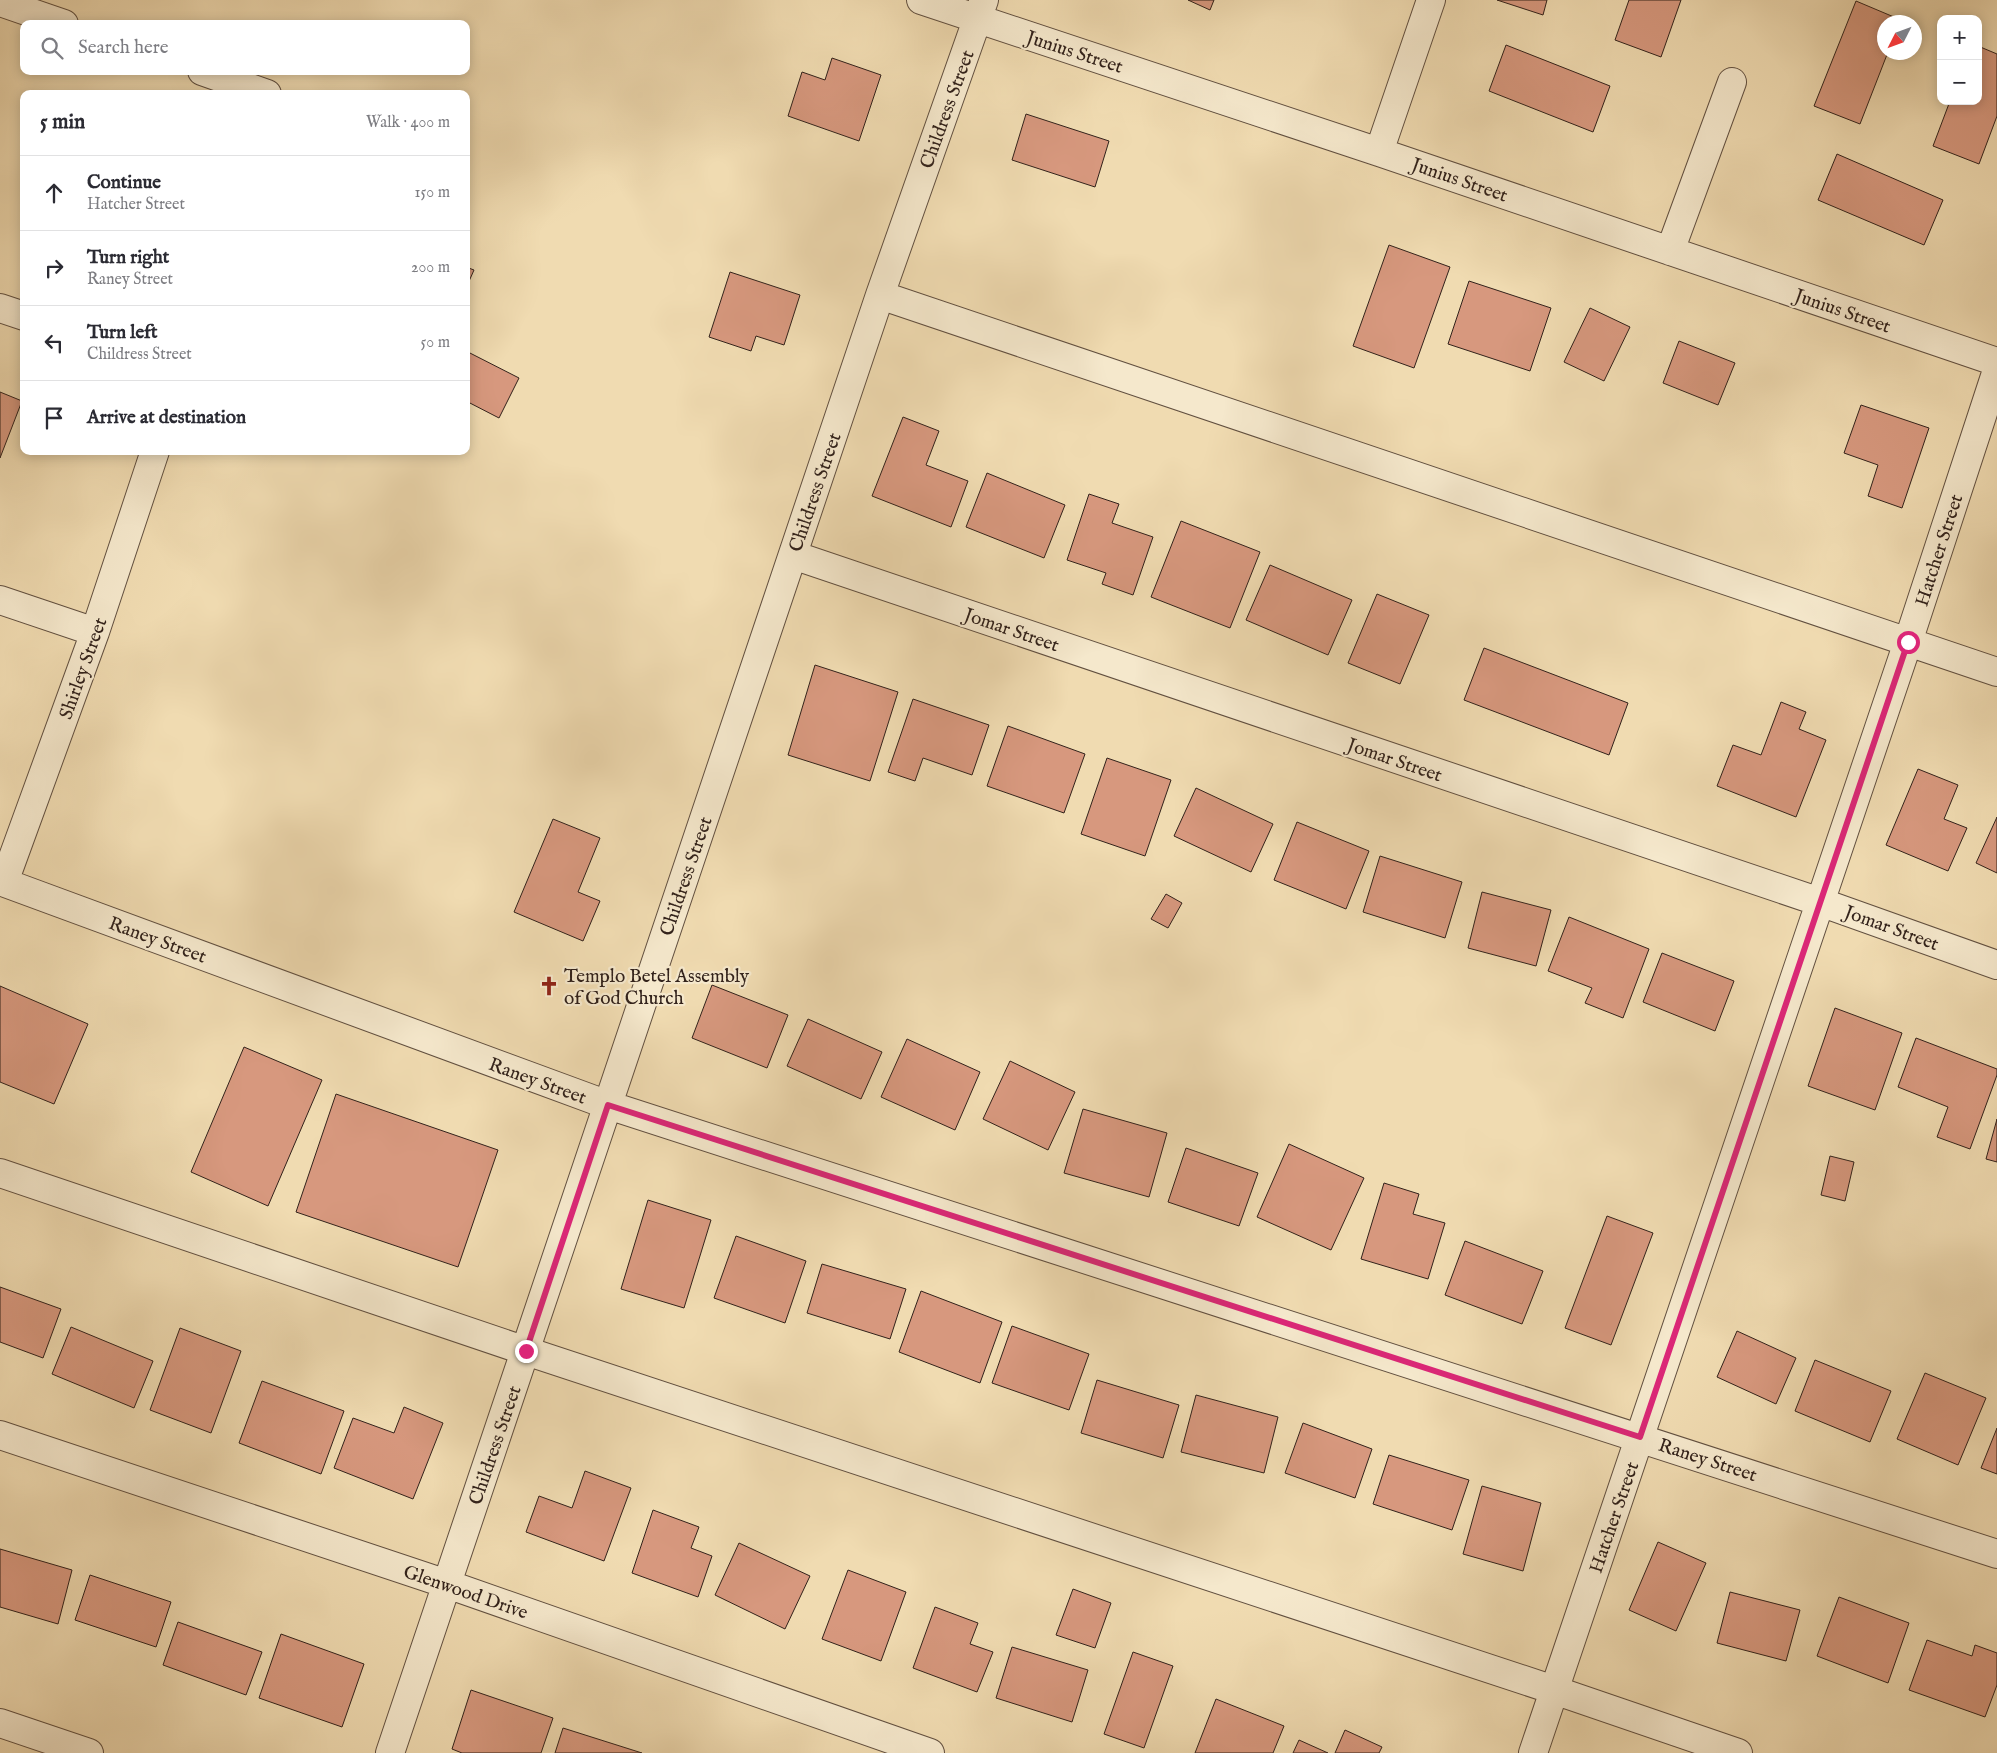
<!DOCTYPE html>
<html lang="en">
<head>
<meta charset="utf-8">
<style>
	:root { --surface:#fff; --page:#f2f2f3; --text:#2b2b33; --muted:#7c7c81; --line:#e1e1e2 }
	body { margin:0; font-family:"IM FELL English",serif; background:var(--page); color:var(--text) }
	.controls { position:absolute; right:15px; top:15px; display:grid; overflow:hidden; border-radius:10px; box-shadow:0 2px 12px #0003 }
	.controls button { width:45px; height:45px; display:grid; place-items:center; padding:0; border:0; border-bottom:1px solid var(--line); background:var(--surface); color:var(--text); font:25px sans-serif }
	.compass { position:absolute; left:1877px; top:15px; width:45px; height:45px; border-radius:50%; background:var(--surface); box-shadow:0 2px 12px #0003; rotate:228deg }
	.stop { position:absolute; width:15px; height:15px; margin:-11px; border:4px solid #db2777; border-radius:50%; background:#fff }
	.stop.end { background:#db2777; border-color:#fff; box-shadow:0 1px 5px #0008 }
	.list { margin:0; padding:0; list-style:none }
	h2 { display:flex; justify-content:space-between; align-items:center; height:65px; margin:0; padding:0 20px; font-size:21px }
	h2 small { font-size:16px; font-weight:400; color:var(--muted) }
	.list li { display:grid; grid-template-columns:32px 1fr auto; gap:15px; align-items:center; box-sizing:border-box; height:75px; padding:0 20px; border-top:1px solid var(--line) }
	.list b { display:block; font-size:19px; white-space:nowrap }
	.list p { margin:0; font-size:16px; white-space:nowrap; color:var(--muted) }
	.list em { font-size:16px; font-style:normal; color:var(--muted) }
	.icon { flex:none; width:28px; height:28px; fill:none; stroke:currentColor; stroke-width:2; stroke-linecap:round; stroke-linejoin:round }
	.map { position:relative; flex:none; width:1997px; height:1753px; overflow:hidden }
	.search { position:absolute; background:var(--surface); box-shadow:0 2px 12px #0003; left:20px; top:20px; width:450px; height:55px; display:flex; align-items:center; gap:12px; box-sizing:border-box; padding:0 18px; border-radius:10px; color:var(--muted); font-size:19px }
	.panel { position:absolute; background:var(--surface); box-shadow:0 2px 12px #0003; left:20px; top:90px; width:450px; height:365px; border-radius:10px }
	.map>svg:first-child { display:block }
	.building { fill:#d7987e; stroke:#32221b }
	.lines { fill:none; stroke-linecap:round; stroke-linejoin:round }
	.minor-casing { stroke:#625040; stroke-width:30 }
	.minor { stroke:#f5e8cc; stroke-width:28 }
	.route { stroke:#db2777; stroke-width:6 }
	.labels { text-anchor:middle; stroke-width:4.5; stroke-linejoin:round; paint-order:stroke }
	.street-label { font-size:19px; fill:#32221b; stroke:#f5e8cc }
	.poi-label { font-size:19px; fill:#32221b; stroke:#f5e8cc; text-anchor:start }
</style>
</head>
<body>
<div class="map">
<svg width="1997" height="1753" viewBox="0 0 1997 1753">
	<rect width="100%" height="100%" fill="#f0dbb1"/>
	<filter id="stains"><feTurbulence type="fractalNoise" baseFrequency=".004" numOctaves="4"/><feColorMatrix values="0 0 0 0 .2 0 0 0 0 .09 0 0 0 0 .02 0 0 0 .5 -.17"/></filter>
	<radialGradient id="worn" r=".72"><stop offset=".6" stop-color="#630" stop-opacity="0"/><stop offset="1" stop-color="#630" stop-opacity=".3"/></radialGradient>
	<path class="building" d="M 1188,0 L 1214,0 L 1210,10 Z
		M 1497,0 L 1547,0 L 1543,15 Z
		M 1629,0 L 1681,0 L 1661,57 L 1615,40 Z
		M 1856,1 L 1901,20 L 1900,22 L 1884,22 L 1884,52 L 1888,52 L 1860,124 L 1814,106 Z
		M 1506,45 L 1610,86 L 1593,132 L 1489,91 Z
		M 1978,46 L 1997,54 L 1997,116 L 1979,164 L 1933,146 L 1950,101 L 1978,101 Z
		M 832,58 L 881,75 L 859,141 L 788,116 L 802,72 L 825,80 Z
		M 1026,114 L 1109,141 L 1095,187 L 1012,160 Z
		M 1837,154 L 1943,200 L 1924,245 L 1818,200 Z
		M 1389,245 L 1450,267 L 1414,368 L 1353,346 Z
		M 466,267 L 474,270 L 466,288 Z
		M 730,272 L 800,295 L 784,345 L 756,336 L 751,351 L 709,337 Z
		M 1469,281 L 1551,308 L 1530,371 L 1448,344 Z
		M 1590,308 L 1630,327 L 1604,381 L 1564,362 Z
		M 1679,341 L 1735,363 L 1718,405 L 1663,383 Z
		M 466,351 L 519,378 L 499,418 L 466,401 Z
		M 0,392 L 22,401 L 0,458 Z
		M 1861,405 L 1929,428 L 1902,508 L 1868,496 L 1878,465 L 1844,453 Z
		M 903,417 L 939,431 L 926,465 L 968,481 L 951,527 L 872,496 Z
		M 987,473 L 1065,505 L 1044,558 L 966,527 Z
		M 1089,494 L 1119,504 L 1112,523 L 1153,537 L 1133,595 L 1102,584 L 1106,573 L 1067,560 Z
		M 1181,521 L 1260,552 L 1230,628 L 1151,597 Z
		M 1270,565 L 1352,600 L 1328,655 L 1246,620 Z
		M 1377,594 L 1429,615 L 1400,684 L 1348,663 Z
		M 1484,648 L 1628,703 L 1609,755 L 1464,700 Z
		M 815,665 L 898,692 L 870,781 L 788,755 Z
		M 913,699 L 989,725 L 972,775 L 923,758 L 915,781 L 888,772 Z
		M 1781,702 L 1806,712 L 1799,729 L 1826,740 L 1796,817 L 1717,786 L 1733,745 L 1761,755 Z
		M 1008,726 L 1085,754 L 1064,813 L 987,786 Z
		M 1107,758 L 1171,780 L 1145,856 L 1081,834 Z
		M 1918,769 L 1958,785 L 1944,819 L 1967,828 L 1948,871 L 1886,845 Z
		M 1196,788 L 1273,824 L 1251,872 L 1174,836 Z
		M 1997,817 L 1997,873 L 1976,863 Z
		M 553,819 L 600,838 L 578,892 L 600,901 L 583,941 L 514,912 Z
		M 1297,822 L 1369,851 L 1346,909 L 1274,880 Z
		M 1380,856 L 1462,882 L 1445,938 L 1363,912 Z
		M 1482,892 L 1551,910 L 1536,966 L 1468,948 Z
		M 1166,894 L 1182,903 L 1168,928 L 1151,919 Z
		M 1569,917 L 1649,949 L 1623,1018 L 1585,1003 L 1592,988 L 1548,971 Z
		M 1662,953 L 1734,981 L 1715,1031 L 1643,1002 Z
		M 712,985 L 788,1015 L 767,1068 L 692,1038 Z
		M 0,986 L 88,1024 L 54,1104 L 0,1082 Z
		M 1835,1008 L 1902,1033 L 1875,1110 L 1808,1086 Z
		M 808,1019 L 882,1052 L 861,1099 L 787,1066 Z
		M 1916,1038 L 1997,1069 L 1997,1075 L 1970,1149 L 1937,1137 L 1948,1107 L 1898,1087 Z
		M 907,1039 L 980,1072 L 955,1130 L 881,1097 Z
		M 244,1047 L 322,1080 L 268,1206 L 191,1172 Z
		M 1010,1061 L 1075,1092 L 1048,1150 L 983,1119 Z
		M 336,1094 L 498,1150 L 458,1267 L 296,1212 Z
		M 1083,1109 L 1167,1133 L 1149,1197 L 1064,1173 Z
		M 1997,1119 L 1997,1162 L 1986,1159 Z
		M 1289,1144 L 1364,1178 L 1331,1250 L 1257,1217 Z
		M 1186,1148 L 1258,1173 L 1239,1226 L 1168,1202 Z
		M 1830,1156 L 1854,1162 L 1845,1201 L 1821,1195 Z
		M 1384,1183 L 1419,1194 L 1413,1214 L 1445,1223 L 1428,1279 L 1361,1259 Z
		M 648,1200 L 711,1220 L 684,1308 L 621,1289 Z
		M 1607,1216 L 1653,1233 L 1611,1345 L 1565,1328 Z
		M 736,1236 L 806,1261 L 785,1323 L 714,1298 Z
		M 1465,1241 L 1543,1271 L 1522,1324 L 1445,1295 Z
		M 822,1264 L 906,1289 L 890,1339 L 807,1313 Z
		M 0,1287 L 61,1309 L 43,1358 L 0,1342 Z
		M 921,1291 L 1002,1322 L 980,1383 L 899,1352 Z
		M 1012,1326 L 1089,1354 L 1069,1410 L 992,1383 Z
		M 71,1327 L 153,1361 L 134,1408 L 52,1374 Z
		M 180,1328 L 241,1351 L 211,1433 L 150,1410 Z
		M 1737,1331 L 1796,1358 L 1776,1404 L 1717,1377 Z
		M 1815,1360 L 1891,1391 L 1870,1442 L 1795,1411 Z
		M 1925,1373 L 1986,1398 L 1958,1465 L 1897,1439 Z
		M 1097,1380 L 1179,1405 L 1163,1458 L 1081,1433 Z
		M 262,1381 L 344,1411 L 321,1474 L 239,1443 Z
		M 1196,1395 L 1278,1417 L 1264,1473 L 1181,1452 Z
		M 404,1407 L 443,1423 L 413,1499 L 334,1468 L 353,1418 L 394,1433 Z
		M 1303,1423 L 1372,1449 L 1355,1498 L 1285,1473 Z
		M 1997,1428 L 1997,1474 L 1981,1468 Z
		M 1389,1455 L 1469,1480 L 1452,1530 L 1373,1504 Z
		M 585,1471 L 631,1488 L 604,1561 L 526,1532 L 539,1496 L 572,1508 Z
		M 1482,1486 L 1541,1503 L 1523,1571 L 1463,1554 Z
		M 653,1510 L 699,1527 L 691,1548 L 712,1556 L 698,1597 L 632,1573 Z
		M 1658,1542 L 1706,1563 L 1676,1631 L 1629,1610 Z
		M 739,1543 L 810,1576 L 785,1629 L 715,1595 Z
		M 0,1549 L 72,1570 L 58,1624 L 0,1607 Z
		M 848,1570 L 906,1592 L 881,1661 L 822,1639 Z
		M 90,1575 L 171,1602 L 156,1647 L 75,1620 Z
		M 1073,1589 L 1111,1603 L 1095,1648 L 1056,1635 Z
		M 1730,1592 L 1800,1610 L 1786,1661 L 1717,1643 Z
		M 1839,1597 L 1909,1623 L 1888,1683 L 1817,1656 Z
		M 935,1607 L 978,1623 L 970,1644 L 993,1652 L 977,1692 L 913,1668 Z
		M 178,1622 L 262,1652 L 246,1695 L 163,1665 Z
		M 281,1634 L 364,1664 L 342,1727 L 259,1698 Z
		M 1927,1640 L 1972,1656 L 1975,1645 L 1997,1653 L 1997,1685 L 1985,1717 L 1909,1690 Z
		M 1012,1647 L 1088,1670 L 1072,1722 L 996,1698 Z
		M 1133,1652 L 1173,1666 L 1144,1748 L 1104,1734 Z
		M 471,1690 L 553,1718 L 541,1753 L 462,1753 L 452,1749 Z
		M 1216,1699 L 1284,1726 L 1273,1753 L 1195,1753 Z
		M 563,1728 L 642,1753 L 555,1753 Z
		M 1345,1730 L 1382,1747 L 1379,1753 L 1335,1753 Z
		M 1299,1740 L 1328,1753 L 1293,1753 Z"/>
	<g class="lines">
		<defs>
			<path id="minor" d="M 921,0 L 1379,152 L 1997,362
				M 0,2 L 64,24
				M 202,71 L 267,94
				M 1379,152 L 1431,0
				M 1670,251 L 1732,82
				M 880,295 L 1997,672
				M 0,308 L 24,316
				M 793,555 L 1820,902 L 1997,965
				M 0,600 L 95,632
				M 0,881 L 608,1105 L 1997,1554
				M 4,882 L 95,632 L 155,451
				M 0,1173 L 526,1351 L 1554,1690 L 1738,1753
				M 0,1435 L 447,1584 L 930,1753
				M 0,1723 L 89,1753
				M 390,1753 L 880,295 L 984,0
				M 1533,1753 L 1908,642 L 1997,370"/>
		</defs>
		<use href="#minor" class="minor-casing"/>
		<use href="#minor" class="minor"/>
	</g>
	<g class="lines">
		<path class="route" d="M 526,1351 L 608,1105 L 1640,1437 L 1908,642"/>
	</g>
	<defs>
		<symbol id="church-bare" viewBox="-9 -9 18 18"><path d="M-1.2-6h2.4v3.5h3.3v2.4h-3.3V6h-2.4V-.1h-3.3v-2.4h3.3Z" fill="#8f2418" stroke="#f5e8cc" stroke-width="2.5" paint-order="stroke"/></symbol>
	</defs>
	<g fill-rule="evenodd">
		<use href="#church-bare" x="535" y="972" width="28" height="28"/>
	</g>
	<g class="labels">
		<g class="street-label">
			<text transform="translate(1075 51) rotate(18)" y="7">Junius Street</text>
			<text transform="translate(946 109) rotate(-70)" y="7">Childress Street</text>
			<text transform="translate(1460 179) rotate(19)" y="7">Junius Street</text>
			<text transform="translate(1843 310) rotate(19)" y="7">Junius Street</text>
			<text transform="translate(814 492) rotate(-71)" y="7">Childress Street</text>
			<text transform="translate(1938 550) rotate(-72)" y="7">Hatcher Street</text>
			<text transform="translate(1012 629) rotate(19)" y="7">Jomar Street</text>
			<text transform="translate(82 668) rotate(-70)" y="7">Shirley Street</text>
			<text transform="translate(1395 759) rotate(19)" y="7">Jomar Street</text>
			<text transform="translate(685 876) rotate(-71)" y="7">Childress Street</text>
			<text transform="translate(1892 927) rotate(20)" y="7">Jomar Street</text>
			<text transform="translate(158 939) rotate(20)" y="7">Raney Street</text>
			<text transform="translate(538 1080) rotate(20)" y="7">Raney Street</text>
			<text transform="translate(494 1445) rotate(-71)" y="7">Childress Street</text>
			<text transform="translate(1708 1459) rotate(18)" y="7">Raney Street</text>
			<text transform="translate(1613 1517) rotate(-71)" y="7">Hatcher Street</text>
			<text transform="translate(466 1591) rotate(19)" y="7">Glenwood Drive</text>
		</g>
		<g class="poi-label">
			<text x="564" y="982">Templo Betel Assembly<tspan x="564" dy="22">of God Church</tspan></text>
		</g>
	</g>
	<rect width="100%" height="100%" filter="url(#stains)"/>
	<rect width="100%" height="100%" fill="url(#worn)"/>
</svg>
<div class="controls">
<button>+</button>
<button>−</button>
</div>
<svg class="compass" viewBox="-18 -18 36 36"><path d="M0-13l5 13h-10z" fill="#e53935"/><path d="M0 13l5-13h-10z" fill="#7c7c81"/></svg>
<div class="stop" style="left:1908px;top:642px"></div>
<div class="stop end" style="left:526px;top:1351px"></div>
<div class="search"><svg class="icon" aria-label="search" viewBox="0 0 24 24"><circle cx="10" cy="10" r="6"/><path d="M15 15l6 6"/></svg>Search here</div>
<section class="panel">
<h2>5 min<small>Walk · 400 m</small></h2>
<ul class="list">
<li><svg class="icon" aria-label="ahead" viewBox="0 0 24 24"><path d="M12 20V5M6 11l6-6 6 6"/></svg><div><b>Continue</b><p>Hatcher Street</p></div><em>150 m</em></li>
<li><svg class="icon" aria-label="right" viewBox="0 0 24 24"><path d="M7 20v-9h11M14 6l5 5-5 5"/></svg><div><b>Turn right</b><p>Raney Street</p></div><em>200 m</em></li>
<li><svg class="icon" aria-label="left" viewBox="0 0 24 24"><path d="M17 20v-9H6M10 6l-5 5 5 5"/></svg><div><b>Turn left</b><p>Childress Street</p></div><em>50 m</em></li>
<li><svg class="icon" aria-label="arrive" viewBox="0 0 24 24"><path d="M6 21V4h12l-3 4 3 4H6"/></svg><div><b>Arrive at destination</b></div></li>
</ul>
</section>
</div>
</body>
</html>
